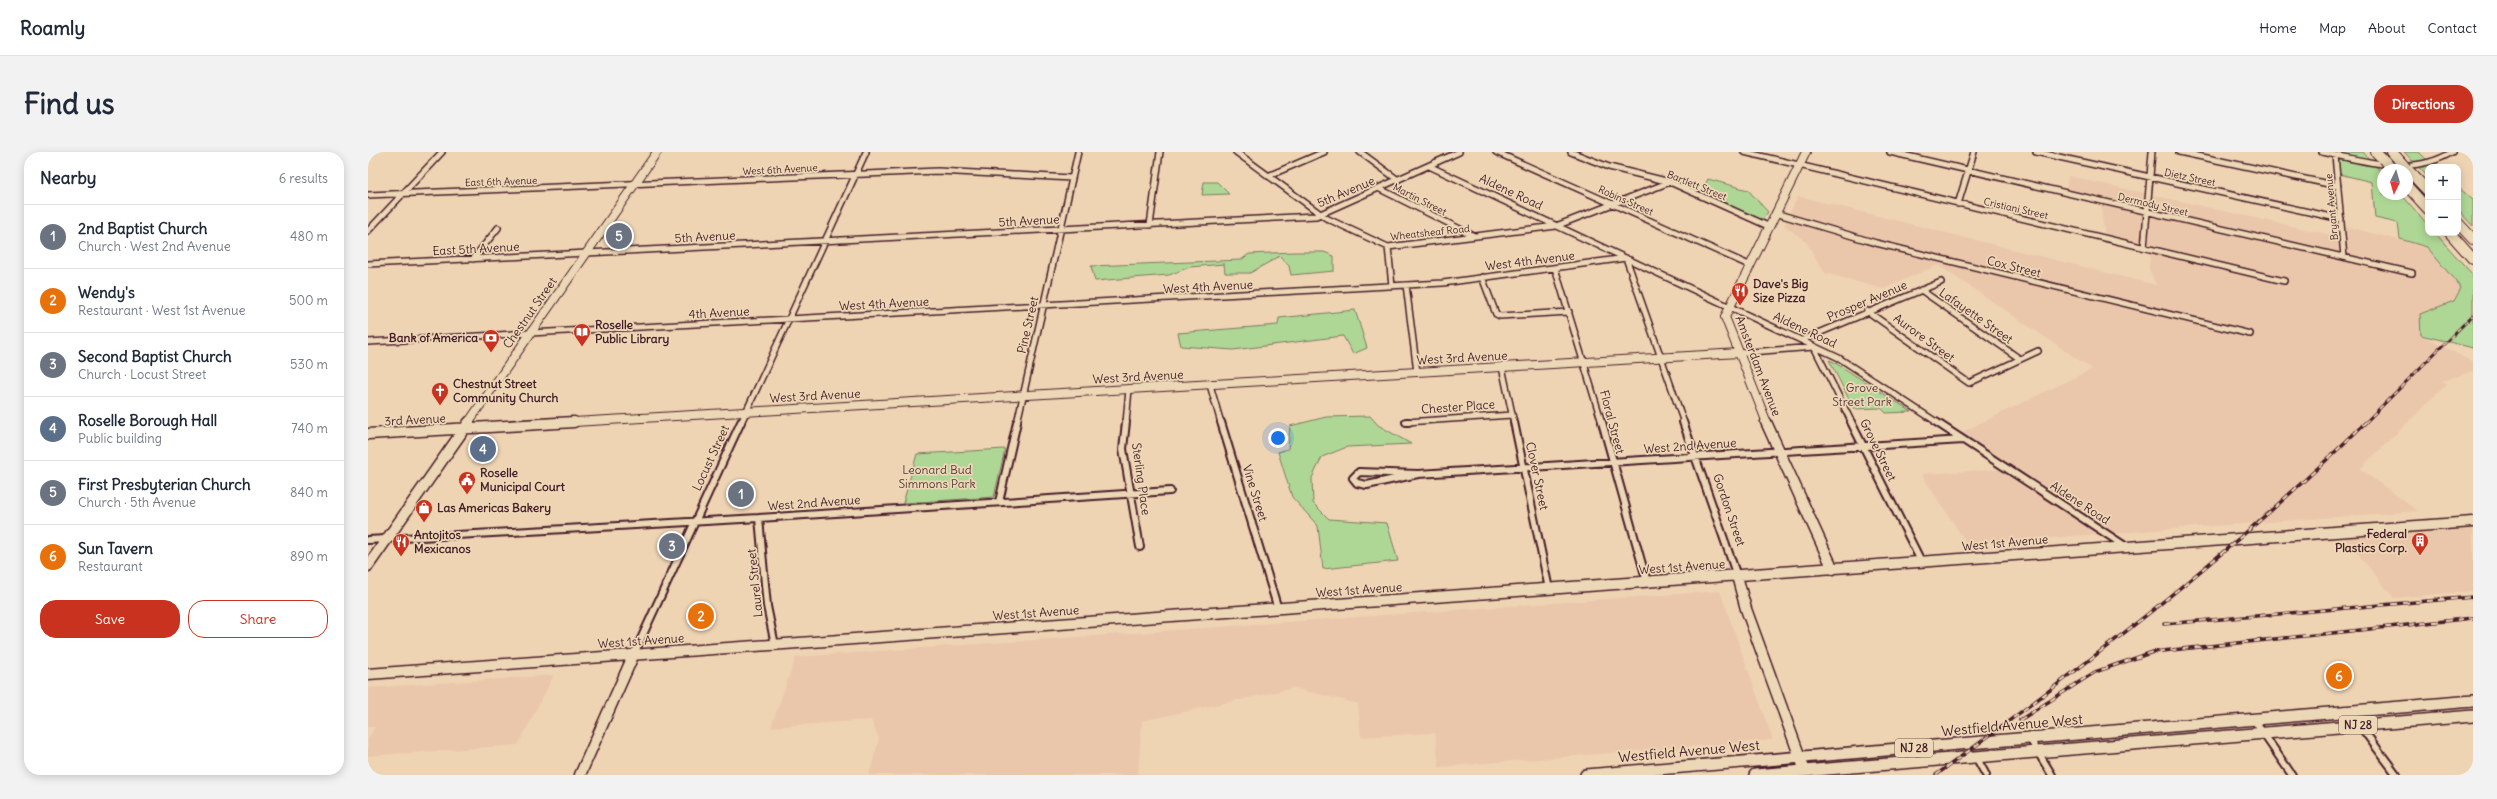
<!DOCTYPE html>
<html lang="en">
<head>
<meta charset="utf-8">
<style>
	:root { --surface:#fff; --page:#f2f2f3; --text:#1f2937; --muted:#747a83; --line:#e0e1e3; --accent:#c8321e }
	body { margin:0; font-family:Delius,sans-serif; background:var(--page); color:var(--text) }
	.controls { position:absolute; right:12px; top:12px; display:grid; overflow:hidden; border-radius:8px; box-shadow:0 2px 10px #0003 }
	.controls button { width:36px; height:36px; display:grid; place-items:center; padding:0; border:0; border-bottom:1px solid var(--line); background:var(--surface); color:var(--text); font:20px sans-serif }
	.compass { position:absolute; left:2009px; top:12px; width:36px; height:36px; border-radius:50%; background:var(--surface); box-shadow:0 2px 10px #0003; rotate:185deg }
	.you { position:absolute; left:910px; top:286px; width:14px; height:14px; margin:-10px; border:3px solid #fff; border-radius:50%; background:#1a73e8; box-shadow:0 0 0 6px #1a73e833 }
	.badge { display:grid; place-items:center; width:26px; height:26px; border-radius:50%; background:var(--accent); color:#fff; font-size:13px; font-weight:700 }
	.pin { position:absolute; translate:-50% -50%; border:2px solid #fff; box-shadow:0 1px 4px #0006 }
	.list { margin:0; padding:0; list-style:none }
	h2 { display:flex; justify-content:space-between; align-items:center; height:52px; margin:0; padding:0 16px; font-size:17px }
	h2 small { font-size:13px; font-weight:400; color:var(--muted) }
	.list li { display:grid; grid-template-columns:26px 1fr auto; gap:12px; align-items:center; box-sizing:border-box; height:64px; padding:0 16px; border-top:1px solid var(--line) }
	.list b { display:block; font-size:15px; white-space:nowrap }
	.list p { margin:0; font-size:13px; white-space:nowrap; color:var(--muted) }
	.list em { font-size:13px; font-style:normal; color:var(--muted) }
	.actions { display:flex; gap:8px; padding:12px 16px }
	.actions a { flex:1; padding:9px 0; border:1px solid var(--accent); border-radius:16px; text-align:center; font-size:14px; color:var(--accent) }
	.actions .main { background:var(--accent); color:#fff }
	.map { position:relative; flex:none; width:2105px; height:623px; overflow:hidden; border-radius:16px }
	header { display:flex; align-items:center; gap:24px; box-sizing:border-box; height:56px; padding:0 20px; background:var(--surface); border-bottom:1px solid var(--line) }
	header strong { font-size:19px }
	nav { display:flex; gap:22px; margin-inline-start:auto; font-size:14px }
	.intro { display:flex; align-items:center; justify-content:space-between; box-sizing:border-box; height:96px; padding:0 24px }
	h1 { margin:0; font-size:28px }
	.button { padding:10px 18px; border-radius:16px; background:var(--accent); color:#fff; font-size:14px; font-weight:700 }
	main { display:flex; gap:24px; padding:0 24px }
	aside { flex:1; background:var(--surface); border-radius:16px; box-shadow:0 2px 10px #0003 }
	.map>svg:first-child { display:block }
	.built { fill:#eac7aa }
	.green { fill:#aed795; stroke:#7c7b60 }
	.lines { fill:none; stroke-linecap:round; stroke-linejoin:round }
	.street-far1-casing { stroke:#4a1f2b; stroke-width:8 }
	.street-casing { stroke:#4a1f2b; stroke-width:10 }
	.secondary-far1-casing { stroke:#4a1f2b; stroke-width:10 }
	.secondary-casing { stroke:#4a1f2b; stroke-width:13 }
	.primary-casing { stroke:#4a1f2b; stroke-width:14 }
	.highway-casing { stroke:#4a1f2b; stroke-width:12 }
	.street-far1 { stroke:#ecd8b6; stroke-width:5 }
	.street { stroke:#ecd8b6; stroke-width:6 }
	.secondary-far1 { stroke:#ecd8b6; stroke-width:8 }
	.secondary { stroke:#ecd8b6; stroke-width:10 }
	.primary { stroke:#ecd8b6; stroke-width:11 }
	.highway { stroke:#ecd8b6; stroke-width:10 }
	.rail-far1-casing { stroke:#4a1f2b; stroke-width:3 }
	.rail-casing { stroke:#4a1f2b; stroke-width:3.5 }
	.rail-far1 { stroke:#ecd8b6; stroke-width:1.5; stroke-dasharray:5; stroke-linecap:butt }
	.rail { stroke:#ecd8b6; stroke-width:2; stroke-dasharray:6; stroke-linecap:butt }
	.highway-bridge-casing { stroke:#4a1f2b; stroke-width:12; stroke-linecap:butt }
	.highway-bridge { stroke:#ecd8b6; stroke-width:10 }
	.labels { text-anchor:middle; stroke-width:3.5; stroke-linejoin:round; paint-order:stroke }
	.far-street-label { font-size:10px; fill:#4a1f2b; stroke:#ecd8b6 }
	.shield { fill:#ecd8b6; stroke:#7b5655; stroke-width:1 }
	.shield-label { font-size:11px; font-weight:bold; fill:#4a1f2b }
	.street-label { font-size:12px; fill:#4a1f2b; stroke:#ecd8b6 }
	.poi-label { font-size:12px; font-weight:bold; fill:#4a1f2b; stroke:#ecd8b6; text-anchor:start }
	.park-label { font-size:12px; fill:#593b3b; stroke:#ecd8b6 }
	.near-street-label { font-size:14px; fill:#4a1f2b; stroke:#ecd8b6 }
</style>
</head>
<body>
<header>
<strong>Roamly</strong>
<nav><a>Home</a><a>Map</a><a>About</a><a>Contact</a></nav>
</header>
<div class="intro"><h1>Find us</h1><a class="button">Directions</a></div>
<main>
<aside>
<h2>Nearby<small>6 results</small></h2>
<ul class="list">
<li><span class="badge" style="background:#6b7280">1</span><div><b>2nd Baptist Church</b><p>Church · West 2nd Avenue</p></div><em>480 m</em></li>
<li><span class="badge" style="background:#e8710a">2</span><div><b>Wendy's</b><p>Restaurant · West 1st Avenue</p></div><em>500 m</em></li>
<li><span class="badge" style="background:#6b7280">3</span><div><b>Second Baptist Church</b><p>Church · Locust Street</p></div><em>530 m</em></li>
<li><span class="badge" style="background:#5c6f8a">4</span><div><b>Roselle Borough Hall</b><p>Public building</p></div><em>740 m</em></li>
<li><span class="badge" style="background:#6b7280">5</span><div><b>First Presbyterian Church</b><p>Church · 5th Avenue</p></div><em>840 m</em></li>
<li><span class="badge" style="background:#e8710a">6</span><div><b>Sun Tavern</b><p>Restaurant</p></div><em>890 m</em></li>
</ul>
<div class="actions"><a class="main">Save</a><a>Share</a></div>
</aside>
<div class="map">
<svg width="2105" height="623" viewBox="0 0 2105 623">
	<rect width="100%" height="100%" fill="#efd4b4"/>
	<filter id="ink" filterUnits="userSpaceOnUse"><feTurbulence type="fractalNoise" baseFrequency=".025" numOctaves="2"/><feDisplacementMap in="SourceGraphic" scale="8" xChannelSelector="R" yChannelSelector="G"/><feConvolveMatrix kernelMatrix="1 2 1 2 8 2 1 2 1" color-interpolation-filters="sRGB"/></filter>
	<g filter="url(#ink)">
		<path class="built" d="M 1700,24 L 1972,85 L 1972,73 L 2059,95 L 2093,136 L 2086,149 L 2052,162 L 2053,183 L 2105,210 L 2105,219 L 2074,229 L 2078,233 L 1992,317 L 2050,359 L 1599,392 L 1553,322 L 1637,317 L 1588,283 L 1724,217 L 1570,113 L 1515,137 L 1457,121 L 1438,90 L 1416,73 L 1430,44 L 1788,133 L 1781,117 L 1783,98 L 1737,86 L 1732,48 L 1698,40 Z
			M 2105,374 L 2105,439 L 2026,446 L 1974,383 Z
			M 1352,439 L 1405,588 L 1071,615 L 1067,581 L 993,585 L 990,552 L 926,536 L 774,569 L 770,623 L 501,623 L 511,586 L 503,568 L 403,575 L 428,505 Z
			M 186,523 L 150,593 L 0,604 L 0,587 L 7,575 L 0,575 L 0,536 Z"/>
		<path class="green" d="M 1963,0 L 1995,0 L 2015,22 L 2015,42 L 2033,42 L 2060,73 L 2060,81 L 2067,81 L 2105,123 L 2105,196 L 2053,183 L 2052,162 L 2086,149 L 2093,136 L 2059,95 L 2032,87 L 2030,71 L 2007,66 L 2004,30 L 1967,21 Z
			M 2036,0 L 2051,0 L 2066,15 L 2060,15 L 2060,25 Z
			M 1340,27 L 1380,38 L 1400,60 L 1393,69 L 1333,41 Z
			M 836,30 L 849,30 L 861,42 L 834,43 Z
			M 2090,35 L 2105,48 L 2105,74 L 2090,58 Z
			M 926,100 L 956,100 L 966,104 L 966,119 L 923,123 L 921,114 L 912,104 L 882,121 L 857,121 L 856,112 L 822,115 L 801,123 L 727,129 L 723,114 L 873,108 L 881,102 Z
			M 987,158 L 999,196 L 985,202 L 975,184 L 865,198 L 813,194 L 810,181 L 910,173 L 911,166 Z
			M 1461,208 L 1466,210 L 1544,260 L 1518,261 L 1513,256 L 1486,257 Z
			M 1002,264 L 1010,273 L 1043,292 L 979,295 L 954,305 L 944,326 L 945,351 L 961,367 L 1019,371 L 1030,409 L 955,417 L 950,374 L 924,345 L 910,300 L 920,297 L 922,274 L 958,265 Z
			M 637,297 L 626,345 L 535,351 L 549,302 Z"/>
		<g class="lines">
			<defs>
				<path id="street-far1" d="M 868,0 L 958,66 L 1020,95 L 1188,74 L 1302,30
					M 992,0 L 1030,28
					M 1128,0 L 1381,113
					M 1203,0 L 1241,15 L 1302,30 L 1400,74
					M 1376,0 L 1916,129
					M 1522,0 L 2044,121
					M 1668,0 L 1973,67
					M 1811,0 L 1970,34
					M 1954,0 C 1996,9 2045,25 2084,0
					M 1967,3 L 1976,105
					M 1061,14 L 1471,206 L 1570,271
					M 900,24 L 956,0
					M 1012,37 L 1106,84
					M 0,43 L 570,19 L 703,26
					M 1590,52 L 1606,0
					M 1407,61 L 1508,91 L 1882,182
					M 782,73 L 792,0
					M 0,79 L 74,0
					M 1020,95 L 1024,134
					M 1776,96 L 1784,0
					M 105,107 L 130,76
					M 0,112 L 948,64 L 1091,0
					M 1187,116 L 1234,271
					M 1114,125 L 1128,162 L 1132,164 L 1201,160
					M 1038,133 L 1049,220
					M 1553,138 L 1652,207
					M 1499,159 L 1601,231 L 1670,199
					M 1434,188 L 1573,130
					M 0,190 L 1075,131 L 1258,106 L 1316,271
					M 1371,201 L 1446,195 L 1484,271
					M 1134,215 L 1146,271
					M 842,233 L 853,271
					M 1038,270 L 1144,263
					M 373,271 L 498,0
					M 649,271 L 710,0
					M 758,271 L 761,237"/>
				<path id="street" d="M 758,270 L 755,297 L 772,395
					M 853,270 L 910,457
					M 1038,270 L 1041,270
					M 1146,270 L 1181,437
					M 1234,270 L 1279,430
					M 1315,270 L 1369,424
					M 1483,270 L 1554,411
					M 1568,270 L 1757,394
					M 991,320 L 1050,322 L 999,333 L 989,331 L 985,326 Z
					M 1050,322 L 1595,288
					M 631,350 L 649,270
					M 391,366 L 399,454 L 407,493
					M 0,388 L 391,366 L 802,339
					M 266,502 L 373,270
					M 1981,559 L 2029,623
					M 1886,568 L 1924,623
					M 1662,587 L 1684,623
					M 1608,605 L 1618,623"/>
				<path id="secondary-far1" d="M 100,271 L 289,0
					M 189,271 L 1371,201
					M 1399,271 L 1357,165 L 1438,0"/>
				<path id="secondary" d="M 1398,270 L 1465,417
					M 0,282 L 206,270
					M 0,414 L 101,270
					M 1369,424 L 1378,457 L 1437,619
					M 0,522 L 2105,370
					M 212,623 L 266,502"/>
				<path id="primary" d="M 1218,623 L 2105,549
					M 1387,623 L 2105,564"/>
				<path id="highway" d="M 2008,0 L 2015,7
					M 2024,0 L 2031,8
					M 2038,16 L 2060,39
					M 2039,34 L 2060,57
					M 2090,71 L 2105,87
					M 2082,81 L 2105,107"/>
			</defs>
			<use href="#street-far1" class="street-far1-casing"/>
			<use href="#street" class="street-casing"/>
			<use href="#secondary-far1" class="secondary-far1-casing"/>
			<use href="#secondary" class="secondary-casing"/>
			<use href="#primary" class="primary-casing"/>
			<use href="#highway" class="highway-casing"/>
			<use href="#street-far1" class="street-far1"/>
			<use href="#street" class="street"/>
			<use href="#secondary-far1" class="secondary-far1"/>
			<use href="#secondary" class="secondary"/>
			<use href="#primary" class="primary"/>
			<use href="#highway" class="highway"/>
			<defs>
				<path id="rail-far1" d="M 1997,271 L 2105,163"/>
				<path id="rail" d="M 1796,472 L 2105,445
					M 1652,568 L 1727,520 L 1785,500 L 2105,466
					M 1568,623 C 1718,513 1865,401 1998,270"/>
			</defs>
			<use href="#rail-far1" class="rail-far1-casing"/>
			<use href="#rail" class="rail-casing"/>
			<use href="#rail-far1" class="rail-far1"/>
			<use href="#rail" class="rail"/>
			<defs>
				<path id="highway-bridge" d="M 2015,7 L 2022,15
					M 2031,8 L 2038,16"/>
			</defs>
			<use href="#highway-bridge" class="highway-bridge-casing"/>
			<use href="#highway-bridge" class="highway-bridge"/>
		</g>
	</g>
	<defs>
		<symbol id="restaurant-pin" viewBox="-11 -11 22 30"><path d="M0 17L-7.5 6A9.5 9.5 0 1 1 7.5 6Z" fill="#c8321e" stroke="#ecd8b6"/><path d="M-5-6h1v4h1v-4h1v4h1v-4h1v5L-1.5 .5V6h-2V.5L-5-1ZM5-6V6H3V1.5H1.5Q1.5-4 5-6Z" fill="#fff"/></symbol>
		<symbol id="library-pin" viewBox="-11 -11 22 30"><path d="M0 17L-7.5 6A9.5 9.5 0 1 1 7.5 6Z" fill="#c8321e" stroke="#ecd8b6"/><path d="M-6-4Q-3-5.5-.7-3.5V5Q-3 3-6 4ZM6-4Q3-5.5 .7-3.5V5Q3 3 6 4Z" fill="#fff"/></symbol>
		<symbol id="bank-pin" viewBox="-11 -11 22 30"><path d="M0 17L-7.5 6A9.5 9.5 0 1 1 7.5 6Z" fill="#c8321e" stroke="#ecd8b6"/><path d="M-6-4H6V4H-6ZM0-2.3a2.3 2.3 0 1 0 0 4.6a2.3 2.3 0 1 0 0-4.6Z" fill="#fff"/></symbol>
		<symbol id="church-pin" viewBox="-11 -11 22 30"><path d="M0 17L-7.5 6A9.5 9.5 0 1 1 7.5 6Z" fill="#c8321e" stroke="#ecd8b6"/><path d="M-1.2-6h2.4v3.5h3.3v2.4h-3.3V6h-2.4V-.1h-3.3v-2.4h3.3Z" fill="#fff"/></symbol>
		<symbol id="civic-pin" viewBox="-11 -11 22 30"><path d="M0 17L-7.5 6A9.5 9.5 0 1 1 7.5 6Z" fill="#c8321e" stroke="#ecd8b6"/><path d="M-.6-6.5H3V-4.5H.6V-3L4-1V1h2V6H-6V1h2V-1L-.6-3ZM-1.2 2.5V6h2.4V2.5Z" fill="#fff"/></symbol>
		<symbol id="shop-pin" viewBox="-11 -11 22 30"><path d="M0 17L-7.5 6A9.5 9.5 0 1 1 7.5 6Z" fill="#c8321e" stroke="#ecd8b6"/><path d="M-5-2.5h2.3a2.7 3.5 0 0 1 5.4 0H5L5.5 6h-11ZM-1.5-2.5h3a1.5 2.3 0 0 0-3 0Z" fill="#fff"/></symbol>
		<symbol id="building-pin" viewBox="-11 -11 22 30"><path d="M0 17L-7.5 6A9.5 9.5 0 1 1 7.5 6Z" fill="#c8321e" stroke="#ecd8b6"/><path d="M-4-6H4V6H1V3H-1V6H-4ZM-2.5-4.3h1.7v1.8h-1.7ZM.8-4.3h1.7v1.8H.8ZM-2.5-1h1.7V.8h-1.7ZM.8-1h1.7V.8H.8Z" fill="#fff"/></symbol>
	</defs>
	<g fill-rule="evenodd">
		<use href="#restaurant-pin" x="1362" y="129" width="20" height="27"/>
		<use href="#library-pin" x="204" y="170" width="20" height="27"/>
		<use href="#bank-pin" x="113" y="176" width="20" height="27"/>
		<use href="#church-pin" x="62" y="229" width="20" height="27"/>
		<use href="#civic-pin" x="89" y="318" width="20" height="27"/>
		<use href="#shop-pin" x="46" y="346" width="20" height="27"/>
		<use href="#building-pin" x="2042" y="379" width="20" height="27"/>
		<use href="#restaurant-pin" x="23" y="380" width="20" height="27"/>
	</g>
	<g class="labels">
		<g class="far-street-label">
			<text transform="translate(412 17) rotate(-3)" y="4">West 6th Avenue</text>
			<text transform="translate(1822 25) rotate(12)" y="4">Dietz Street</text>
			<text transform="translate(133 29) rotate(-2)" y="4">East 6th Avenue</text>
			<text transform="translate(1329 33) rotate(22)" y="4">Bartlett Street</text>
			<text transform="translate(1052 47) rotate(27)" y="4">Martin Street</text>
			<text transform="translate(1258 48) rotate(24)" y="4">Robins Street</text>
			<text transform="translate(1785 52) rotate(13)" y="4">Dermody Street</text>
			<text transform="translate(1963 55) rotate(-95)" y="4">Bryant Avenue</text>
			<text transform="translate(1648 56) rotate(13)" y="4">Cristiani Street</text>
			<text transform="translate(1062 80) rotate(-6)" y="4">Wheatsheaf Road</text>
		</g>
		<g class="shield">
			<rect x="1971" y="564" width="38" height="18" rx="3"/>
			<rect x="1527" y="587" width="38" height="18" rx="3"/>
		</g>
		<g class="shield-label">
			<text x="1990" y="577">NJ 28</text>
			<text x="1546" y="600">NJ 28</text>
		</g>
		<g class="street-label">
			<text transform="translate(978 40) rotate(-23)" y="4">5th Avenue</text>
			<text transform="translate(1143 40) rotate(25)" y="4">Aldene Road</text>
			<text transform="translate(661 69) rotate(-3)" y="4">5th Avenue</text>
			<text transform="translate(337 85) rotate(-3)" y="4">5th Avenue</text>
			<text transform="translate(108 97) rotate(-3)" y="4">East 5th Avenue</text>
			<text transform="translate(1162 109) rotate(-7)" y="4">West 4th Avenue</text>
			<text transform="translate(1646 115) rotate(14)" y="4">Cox Street</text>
			<text transform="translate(840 135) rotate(-3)" y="4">West 4th Avenue</text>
			<text transform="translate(1499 149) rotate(-23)" y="4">Prosper Avenue</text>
			<text transform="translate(516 152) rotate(-3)" y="4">West 4th Avenue</text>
			<text transform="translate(162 161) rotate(-55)" y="4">Chestnut Street</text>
			<text transform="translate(351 161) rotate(-3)" y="4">4th Avenue</text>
			<text transform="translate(1608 164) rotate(35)" y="4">Lafayette Street</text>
			<text transform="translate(660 173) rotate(-77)" y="4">Pine Street</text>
			<text transform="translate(1437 178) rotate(25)" y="4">Aldene Road</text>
			<text transform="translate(1556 186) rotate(36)" y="4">Aurore Street</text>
			<text transform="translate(1094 206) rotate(-3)" y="4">West 3rd Avenue</text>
			<text transform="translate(1390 214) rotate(69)" y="4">Amsterdam Avenue</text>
			<text transform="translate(770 225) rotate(-3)" y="4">West 3rd Avenue</text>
			<text transform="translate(447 244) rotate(-3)" y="4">West 3rd Avenue</text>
			<text transform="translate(1090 255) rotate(-4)" y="4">Chester Place</text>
			<text transform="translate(47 268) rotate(-3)" y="4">3rd Avenue</text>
			<text transform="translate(1244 270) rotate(75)" y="4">Floral Street</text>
			<text transform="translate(1322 294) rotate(-4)" y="4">West 2nd Avenue</text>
			<text transform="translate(1510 298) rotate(64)" y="4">Grove Street</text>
			<text transform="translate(343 306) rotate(-65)" y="4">Locust Street</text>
			<text transform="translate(1169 324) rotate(78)" y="4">Clover Street</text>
			<text transform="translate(773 327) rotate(82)" y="4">Sterling Place</text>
			<text transform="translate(887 341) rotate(73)" y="4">Vine Street</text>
			<text transform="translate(446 351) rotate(-4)" y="4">West 2nd Avenue</text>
			<text transform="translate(1712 351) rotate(33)" y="4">Aldene Road</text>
			<text transform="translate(1361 358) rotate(71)" y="4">Gordon Street</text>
			<text transform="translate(1637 391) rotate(-5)" y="4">West 1st Avenue</text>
			<text transform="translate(1314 415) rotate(-4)" y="4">West 1st Avenue</text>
			<text transform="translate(387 431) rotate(-96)" y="4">Laurel Street</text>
			<text transform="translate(991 438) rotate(-4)" y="4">West 1st Avenue</text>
			<text transform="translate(668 461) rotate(-4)" y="4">West 1st Avenue</text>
			<text transform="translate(273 489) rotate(-4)" y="4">West 1st Avenue</text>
		</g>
		<g class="poi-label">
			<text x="1385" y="136">Dave's Big<tspan x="1385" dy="14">Size Pizza</tspan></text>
			<text x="227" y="177">Roselle<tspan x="227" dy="14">Public Library</tspan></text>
			<text x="110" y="190" text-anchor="end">Bank of America</text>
			<text x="85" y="236">Chestnut Street<tspan x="85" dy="14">Community Church</tspan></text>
			<text x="112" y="325">Roselle<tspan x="112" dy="14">Municipal Court</tspan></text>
			<text x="69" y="360">Las Americas Bakery</text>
			<text x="2039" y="386" text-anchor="end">Federal<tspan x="2039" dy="14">Plastics Corp.</tspan></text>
			<text x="46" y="387">Antojitos<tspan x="46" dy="14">Mexicanos</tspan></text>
		</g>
		<g class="park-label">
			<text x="1494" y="240">Grove<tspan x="1494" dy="14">Street Park</tspan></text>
			<text x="569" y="322">Leonard Bud<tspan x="569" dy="14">Simmons Park</tspan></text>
		</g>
		<g class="near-street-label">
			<text transform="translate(1644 573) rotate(-5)" y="5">Westfield Avenue West</text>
			<text transform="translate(1321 599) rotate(-5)" y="5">Westfield Avenue West</text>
		</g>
	</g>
</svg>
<div class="controls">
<button>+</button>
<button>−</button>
</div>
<svg class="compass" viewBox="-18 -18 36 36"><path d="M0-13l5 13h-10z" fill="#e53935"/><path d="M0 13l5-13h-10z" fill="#747a83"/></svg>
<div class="you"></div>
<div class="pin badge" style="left:373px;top:342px;background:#6b7280">1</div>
<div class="pin badge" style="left:333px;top:464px;background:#e8710a">2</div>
<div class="pin badge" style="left:304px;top:394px;background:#6b7280">3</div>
<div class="pin badge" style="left:115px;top:297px;background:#5c6f8a">4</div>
<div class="pin badge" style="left:251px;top:84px;background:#6b7280">5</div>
<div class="pin badge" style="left:1971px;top:524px;background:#e8710a">6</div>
</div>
</main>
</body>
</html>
